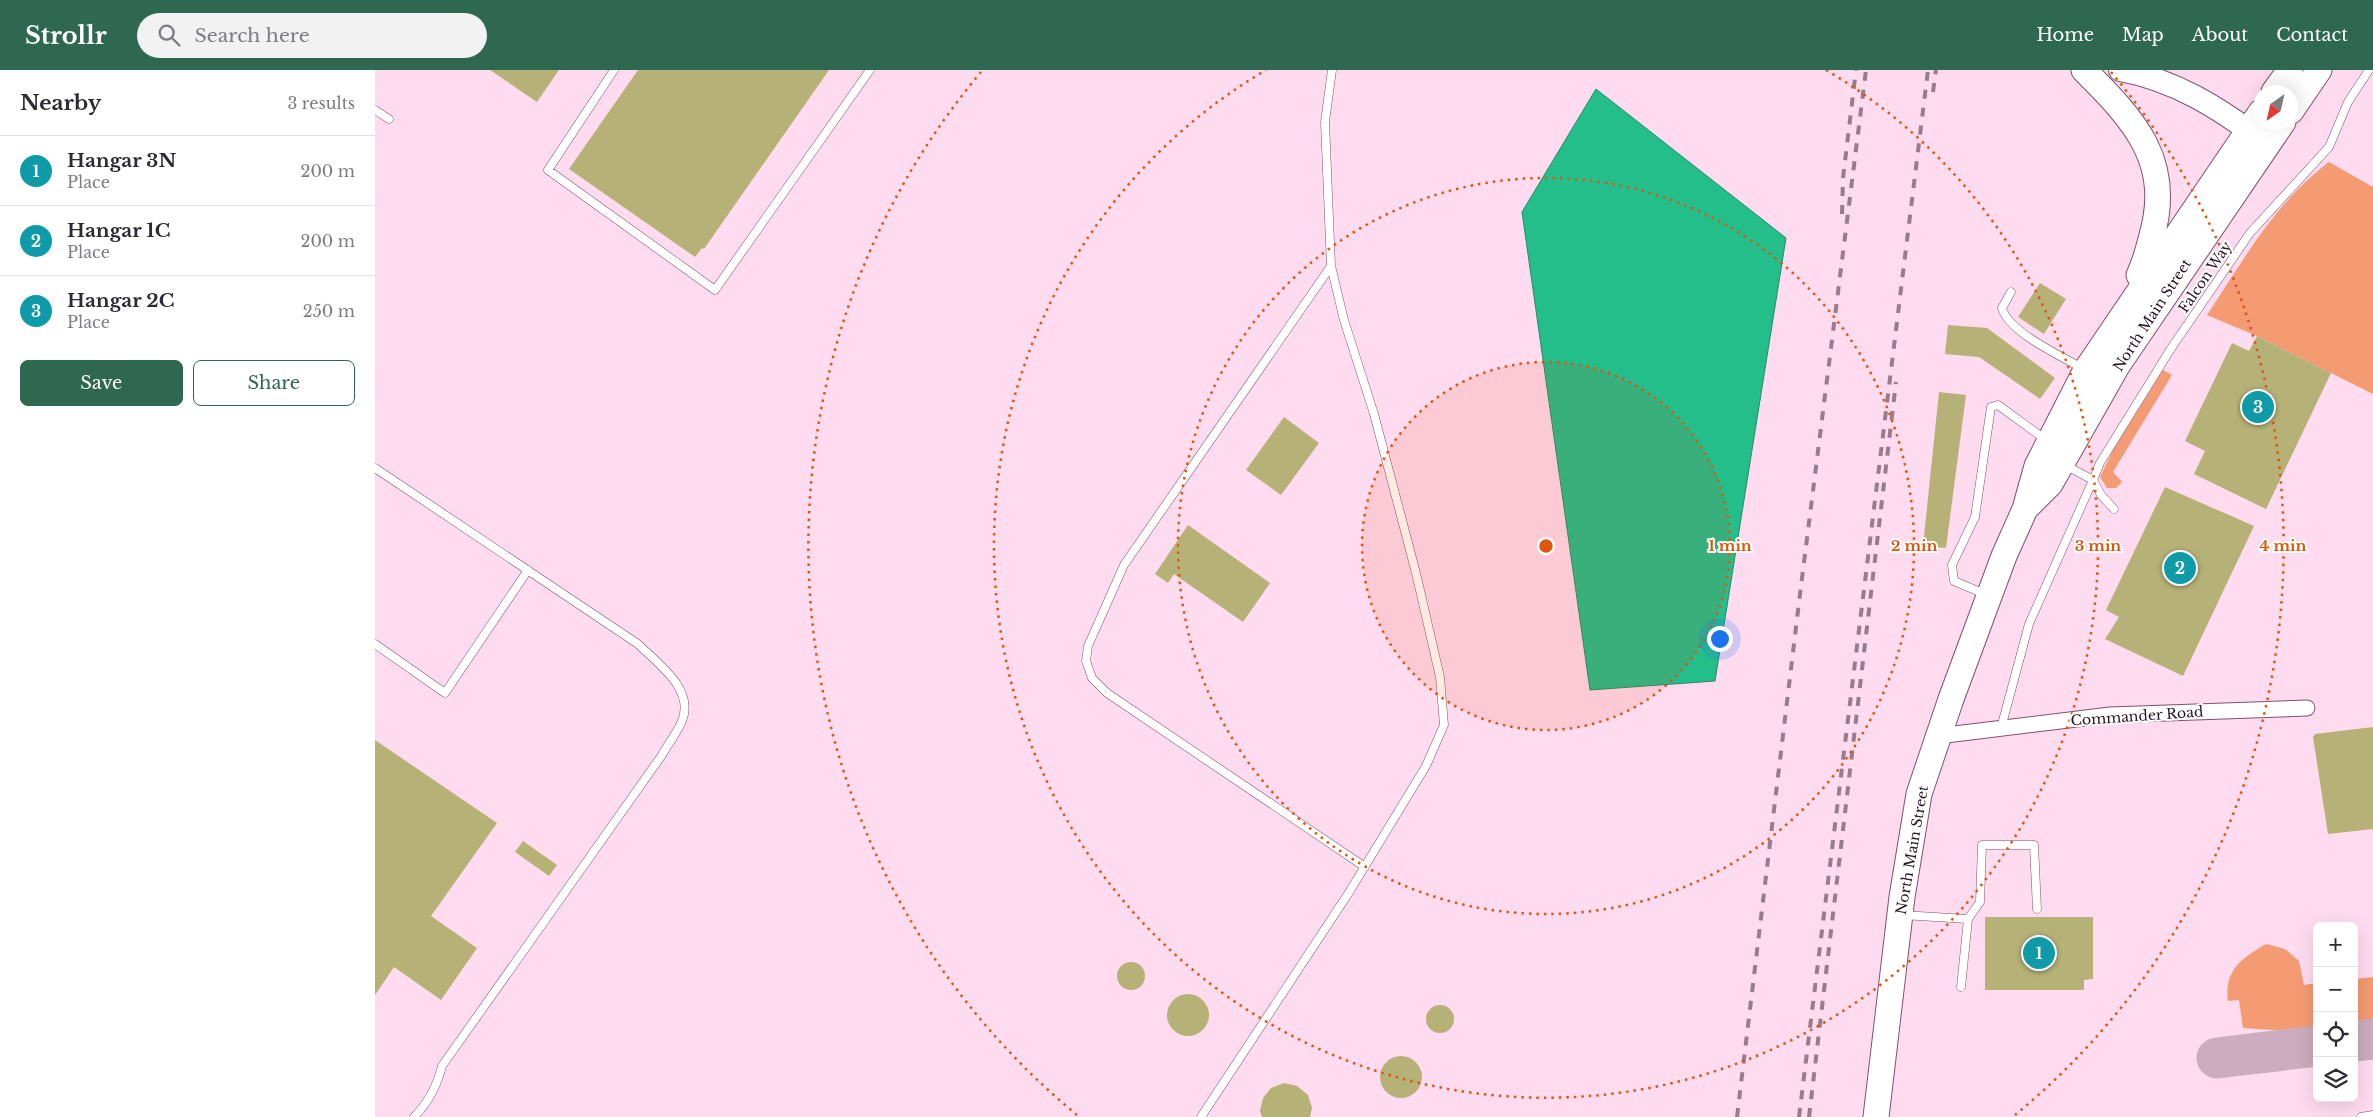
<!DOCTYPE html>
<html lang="en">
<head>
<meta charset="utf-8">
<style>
	:root { --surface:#fff; --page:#f2f2f3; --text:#2b2b33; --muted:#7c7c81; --line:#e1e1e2; --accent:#2f6850 }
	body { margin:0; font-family:"Libre Baskerville",serif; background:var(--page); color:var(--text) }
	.controls { position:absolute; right:15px; bottom:15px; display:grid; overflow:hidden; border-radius:8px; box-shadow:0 5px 20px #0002 }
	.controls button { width:45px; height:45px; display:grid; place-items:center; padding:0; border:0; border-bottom:1px solid var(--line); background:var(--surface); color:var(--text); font:25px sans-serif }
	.compass { position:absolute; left:1878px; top:15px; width:45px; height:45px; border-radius:50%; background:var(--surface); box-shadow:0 5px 20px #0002; rotate:214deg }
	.you { position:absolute; left:1344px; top:568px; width:18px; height:18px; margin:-12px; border:4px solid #fff; border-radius:50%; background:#1a73e8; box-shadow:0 0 0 8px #1a73e833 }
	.badge { display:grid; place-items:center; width:32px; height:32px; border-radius:50%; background:var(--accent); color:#fff; font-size:16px; font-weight:700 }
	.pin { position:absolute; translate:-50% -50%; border:2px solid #fff; box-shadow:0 1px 5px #0006 }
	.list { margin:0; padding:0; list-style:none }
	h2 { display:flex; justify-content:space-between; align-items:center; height:65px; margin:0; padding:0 20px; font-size:21px }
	h2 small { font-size:16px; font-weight:400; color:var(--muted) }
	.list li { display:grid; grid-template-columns:32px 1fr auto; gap:15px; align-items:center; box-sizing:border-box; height:70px; padding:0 20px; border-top:1px solid var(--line) }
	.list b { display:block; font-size:19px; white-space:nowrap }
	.list p { margin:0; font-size:16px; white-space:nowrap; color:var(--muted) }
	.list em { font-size:16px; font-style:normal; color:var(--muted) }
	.actions { display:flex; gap:10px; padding:15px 20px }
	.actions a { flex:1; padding:11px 0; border:1px solid var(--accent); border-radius:8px; text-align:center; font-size:18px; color:var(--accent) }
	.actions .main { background:var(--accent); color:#fff }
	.icon { flex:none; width:28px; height:28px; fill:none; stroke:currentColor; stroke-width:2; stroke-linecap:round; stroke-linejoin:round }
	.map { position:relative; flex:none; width:1998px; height:1047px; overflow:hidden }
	header { display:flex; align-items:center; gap:30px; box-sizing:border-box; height:70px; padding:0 25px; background:var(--accent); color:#fff }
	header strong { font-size:24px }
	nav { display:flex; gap:28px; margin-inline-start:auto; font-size:18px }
	.search { width:350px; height:45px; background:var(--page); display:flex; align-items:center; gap:12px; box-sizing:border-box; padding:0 18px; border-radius:28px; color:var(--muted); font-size:19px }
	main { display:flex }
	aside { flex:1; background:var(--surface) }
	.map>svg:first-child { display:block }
	.green { fill:#f49b74 }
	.water { fill:#23be8a; stroke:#248b6a }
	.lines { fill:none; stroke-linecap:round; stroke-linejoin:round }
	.taxiway { stroke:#ccacbe; stroke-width:41 }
	.building { fill:#b6b177 }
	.service-casing { stroke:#81506d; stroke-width:9 }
	.minor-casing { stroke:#81506d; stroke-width:17 }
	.secondary-casing { stroke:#81506d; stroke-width:24 }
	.primary-casing { stroke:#81506d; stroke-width:27 }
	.service { stroke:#fff; stroke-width:8 }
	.minor { stroke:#fff; stroke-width:15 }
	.secondary { stroke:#fff; stroke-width:22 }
	.primary { stroke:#fff; stroke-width:25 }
	.rail { stroke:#987c8c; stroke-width:4; stroke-dasharray:9 9; stroke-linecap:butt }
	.ring { fill:none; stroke:#de560d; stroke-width:2.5; stroke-dasharray:2.5 5 }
	.labels { text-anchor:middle; stroke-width:4; stroke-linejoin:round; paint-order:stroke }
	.street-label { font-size:14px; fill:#281420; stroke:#fff }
	.centre { fill:#de560d; stroke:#fff; stroke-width:2.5 }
	.ring-label { font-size:15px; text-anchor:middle; font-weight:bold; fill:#de560d; stroke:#fff; stroke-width:4; stroke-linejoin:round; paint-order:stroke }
</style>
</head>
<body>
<header>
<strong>Strollr</strong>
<div class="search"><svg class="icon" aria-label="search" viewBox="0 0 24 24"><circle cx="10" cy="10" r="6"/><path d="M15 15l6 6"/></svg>Search here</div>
<nav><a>Home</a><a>Map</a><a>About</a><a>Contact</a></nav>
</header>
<main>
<aside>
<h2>Nearby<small>3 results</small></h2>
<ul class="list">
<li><span class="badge" style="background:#0f9aa8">1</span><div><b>Hangar 3N</b><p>Place</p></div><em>200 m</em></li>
<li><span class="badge" style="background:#0f9aa8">2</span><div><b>Hangar 1C</b><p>Place</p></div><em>200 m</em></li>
<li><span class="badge" style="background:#0f9aa8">3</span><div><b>Hangar 2C</b><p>Place</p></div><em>250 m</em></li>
</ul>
<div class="actions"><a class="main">Save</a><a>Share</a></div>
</aside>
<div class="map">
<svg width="1998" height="1047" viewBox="0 0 1998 1047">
	<rect width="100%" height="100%" fill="#ffdbef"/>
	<path class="green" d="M 1954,92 L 1998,117 L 1998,324 L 1882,266 L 1832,245 C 1868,191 1901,131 1954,92 Z
		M 1788,300 L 1797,305 L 1738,402 L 1747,412 L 1741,418 L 1732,418 L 1725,407 L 1738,380 Z
		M 1891,874 L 1910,879 L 1924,891 L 1929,915 L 1942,913 L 1942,960 L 1928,962 L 1868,958 L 1864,930 L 1853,931 C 1849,900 1867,888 1891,874 Z
		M 1998,907 L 1998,954 L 1979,956 L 1979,909 Z"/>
	<path class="water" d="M 1221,19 L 1411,168 L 1340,611 L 1215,620 L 1147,142 Z"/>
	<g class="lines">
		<path class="taxiway" d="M 1979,971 L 1998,969
			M 1842,988 L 1942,976"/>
	</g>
	<path class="building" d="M 115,0 L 184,0 L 162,32 Z
		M 263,0 L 454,0 L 329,179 L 327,178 L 320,187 L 194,99 Z
		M 1665,213 L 1691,229 L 1669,264 L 1643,247 Z
		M 1573,255 L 1612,258 L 1680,308 L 1665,329 L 1604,287 L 1570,284 Z
		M 1882,266 L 1956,303 L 1891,439 L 1819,404 L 1830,381 L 1810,371 L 1857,273 L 1874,281 Z
		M 1564,322 L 1591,325 L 1571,478 L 1548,476 Z
		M 909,347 L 944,373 L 906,425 L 871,400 Z
		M 1790,417 L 1879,456 L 1808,606 L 1730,569 L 1744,547 L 1731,540 Z
		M 813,455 L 895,513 L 868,552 L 799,504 L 793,513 L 780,504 Z
		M 1998,657 L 1998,759 L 1953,764 L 1938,667 L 1940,664 Z
		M 0,670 L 122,753 L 56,846 L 102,878 L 66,930 L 19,897 L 0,925 Z
		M 148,771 L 182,795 L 174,806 L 140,782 Z
		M 1610,847 L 1718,847 L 1718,909 L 1709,910 L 1709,920 L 1610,920 Z
		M742 906a14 14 0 1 1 28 0a14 14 0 1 1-28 0Z
		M792 945a21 21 0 1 1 42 0a21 21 0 1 1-42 0Z
		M1051 949a14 14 0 1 1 28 0a14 14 0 1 1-28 0Z
		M1005 1007a21 21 0 1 1 42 0a21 21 0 1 1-42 0Z
		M 909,1013 L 922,1016 L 933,1025 L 937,1038 L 935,1047 L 887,1047 L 885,1041 L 888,1028 L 896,1018 Z"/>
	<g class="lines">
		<defs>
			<path id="service" d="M 239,0 L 173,100 L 340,220 L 495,0
				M 0,40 L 14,49
				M 956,196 L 749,495 L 713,576 L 711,591 L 717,608 L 732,623 L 990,797
				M 1636,222 L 1627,238 C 1633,262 1688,287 1709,299
				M 0,398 L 263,574 C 283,594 320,619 307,651 C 302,663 293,674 287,685 L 67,996 C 62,1016 54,1032 39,1047
				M 1739,439 L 1726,425 L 1718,410 L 1725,393 L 1795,280 L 1875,163 L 1954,77 L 1973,32 L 1994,0
				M 1612,525 L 1579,511 L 1577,495 L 1600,447 L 1616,337 L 1623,335 L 1671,370
				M 0,574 L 70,623 L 153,500
				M 1626,658 L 1654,554 L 1718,410 L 1690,395
				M 1527,845 L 1593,849 L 1586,917
				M 1593,849 L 1605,832 L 1607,775 L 1659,775 L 1662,839
				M 826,1047 L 973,824 L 1051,696 L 1069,655 L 1065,607 L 1041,503 L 999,344 L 969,250 L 956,196 L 950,52 L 957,0
				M 1986,1047 L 1998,1045"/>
			<path id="minor" d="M 1563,666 L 1735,645 L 1932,638"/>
			<path id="secondary" d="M 1745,0 C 1800,10 1844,38 1888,71"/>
			<path id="primary" d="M 1709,0 C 1760,51 1799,92 1776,169 C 1773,181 1770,193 1764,205
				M 1899,22 L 1915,0
				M 1916,41 L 1944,0
				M 1652,437 L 1675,414 L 1742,296 L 1908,52
				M 1501,1047 L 1527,827 L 1544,724 L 1576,629 L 1629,486 L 1650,439 L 1662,396 L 1711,300 L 1886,42"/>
		</defs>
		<use href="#service" class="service-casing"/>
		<use href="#minor" class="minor-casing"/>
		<use href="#secondary" class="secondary-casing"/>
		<use href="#primary" class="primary-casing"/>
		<use href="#service" class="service"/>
		<use href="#minor" class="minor"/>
		<use href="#secondary" class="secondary"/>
		<use href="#primary" class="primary"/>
		<path class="rail" d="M 1558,22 L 1561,0
			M 1467,144 L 1468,108 L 1481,0
			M 1362,1047 L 1425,524 L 1491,0
			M 1424,1047 L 1553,0
			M 1434,1047 L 1521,312"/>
	</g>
	<circle cx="1171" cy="476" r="184" fill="#de560d" fill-opacity=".12"/>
	<g class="ring">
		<circle cx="1171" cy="476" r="184"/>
		<circle cx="1171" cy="476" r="368"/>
		<path d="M1451 0A552 552 0 1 1 891 0"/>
		<path d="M702 1045A737 737 0 0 1 606 2M1736 2A737 737 0 0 1 1640 1045"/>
	</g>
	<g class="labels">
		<g class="street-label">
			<text transform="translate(1830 207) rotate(-56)" y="5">Falcon Way</text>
			<text transform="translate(1777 245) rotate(-57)" y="5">North Main Street</text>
			<text transform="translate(1762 646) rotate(-4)" y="5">Commander Road</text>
			<text transform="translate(1537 780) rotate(-80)" y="5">North Main Street</text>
		</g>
	</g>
	<circle cx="1171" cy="476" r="8" class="centre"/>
	<g class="ring-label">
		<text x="1355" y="481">1 min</text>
		<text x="1539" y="481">2 min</text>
		<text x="1723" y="481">3 min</text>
		<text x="1908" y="481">4 min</text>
	</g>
</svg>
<div class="controls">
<button>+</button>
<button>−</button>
<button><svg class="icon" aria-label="locate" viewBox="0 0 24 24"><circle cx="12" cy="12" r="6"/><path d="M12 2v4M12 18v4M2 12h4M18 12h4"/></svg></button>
<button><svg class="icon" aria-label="layers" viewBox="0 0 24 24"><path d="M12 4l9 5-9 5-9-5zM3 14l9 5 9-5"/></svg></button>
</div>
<svg class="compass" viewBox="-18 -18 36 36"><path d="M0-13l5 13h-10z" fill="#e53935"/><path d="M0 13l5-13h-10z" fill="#7c7c81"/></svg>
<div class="you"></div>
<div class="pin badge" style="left:1664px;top:883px;background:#0f9aa8">1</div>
<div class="pin badge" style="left:1805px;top:498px;background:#0f9aa8">2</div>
<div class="pin badge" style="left:1883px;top:337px;background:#0f9aa8">3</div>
</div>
</main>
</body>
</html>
